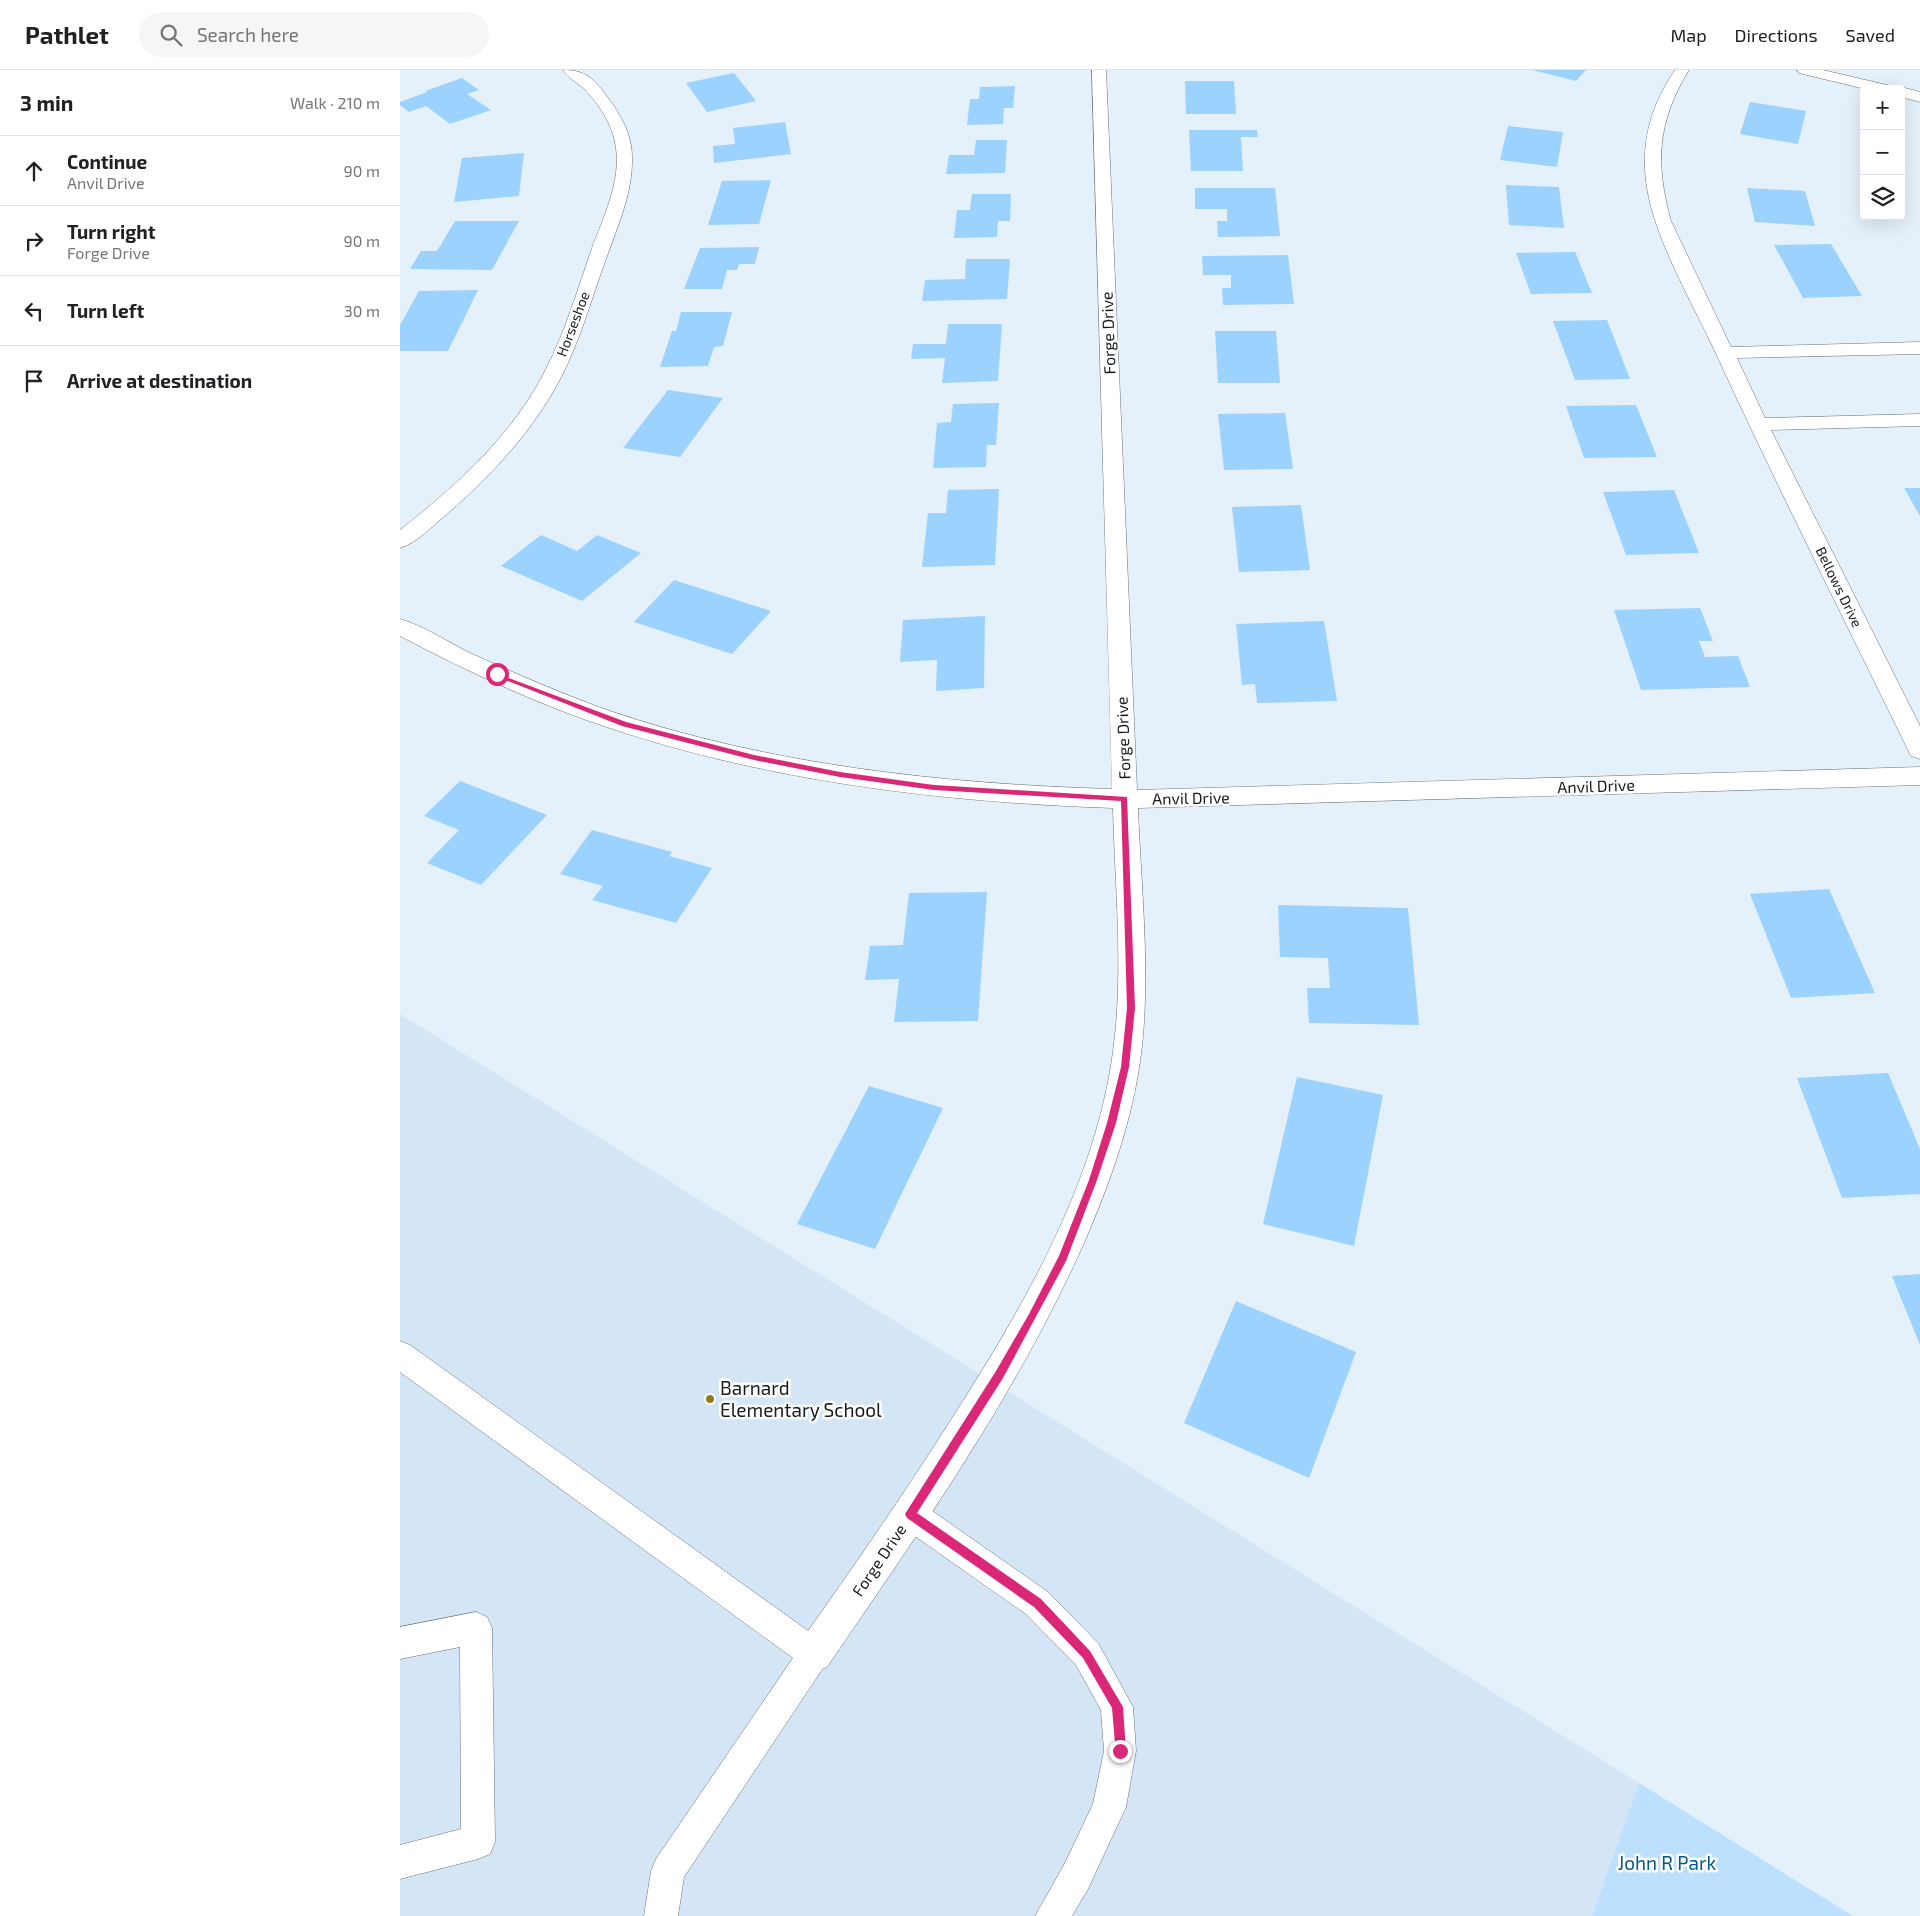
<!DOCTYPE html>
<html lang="en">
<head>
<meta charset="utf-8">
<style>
	:root { --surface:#fff; --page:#f6f6f6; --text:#202124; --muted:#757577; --line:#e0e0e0 }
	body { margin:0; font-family:"Exo 2",sans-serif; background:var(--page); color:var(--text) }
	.controls { position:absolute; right:15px; top:15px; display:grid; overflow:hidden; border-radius:5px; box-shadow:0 5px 20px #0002 }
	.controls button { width:45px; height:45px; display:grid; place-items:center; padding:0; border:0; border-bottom:1px solid var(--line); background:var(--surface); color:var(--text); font:25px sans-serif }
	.stop { position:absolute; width:15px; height:15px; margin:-11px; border:4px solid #db2777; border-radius:50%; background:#fff }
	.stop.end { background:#db2777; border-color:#fff; box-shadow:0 1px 5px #0008 }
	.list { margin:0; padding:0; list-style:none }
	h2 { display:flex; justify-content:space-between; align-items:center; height:65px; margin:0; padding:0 20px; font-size:21px }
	h2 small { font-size:16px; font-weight:400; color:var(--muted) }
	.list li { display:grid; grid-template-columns:32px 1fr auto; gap:15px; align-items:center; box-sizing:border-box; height:70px; padding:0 20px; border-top:1px solid var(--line) }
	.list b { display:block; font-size:19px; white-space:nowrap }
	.list p { margin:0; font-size:16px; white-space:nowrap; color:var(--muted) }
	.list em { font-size:16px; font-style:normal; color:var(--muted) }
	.icon { flex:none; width:28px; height:28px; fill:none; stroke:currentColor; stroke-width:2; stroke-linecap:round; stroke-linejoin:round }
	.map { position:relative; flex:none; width:1520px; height:1846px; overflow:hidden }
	header { display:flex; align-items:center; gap:30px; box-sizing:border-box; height:70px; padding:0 25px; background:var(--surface); border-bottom:1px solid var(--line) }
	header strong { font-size:24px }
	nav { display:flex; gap:28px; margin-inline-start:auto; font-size:18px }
	.search { width:350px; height:45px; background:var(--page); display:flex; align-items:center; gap:12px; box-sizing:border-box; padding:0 18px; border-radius:28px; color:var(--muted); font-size:19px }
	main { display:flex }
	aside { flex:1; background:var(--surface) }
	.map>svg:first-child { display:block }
	.built { fill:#d4e6f6 }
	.green { fill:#bde0fe }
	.building { fill:#9cd2fe }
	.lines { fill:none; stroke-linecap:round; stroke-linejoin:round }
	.lane-casing { stroke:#68737c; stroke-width:1 }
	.street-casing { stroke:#68737c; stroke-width:1 }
	.lane { fill:#fff; fill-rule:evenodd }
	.street { fill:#fff; fill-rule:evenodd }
	.route { fill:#db2777 }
	.poi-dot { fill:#937b22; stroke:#fff; stroke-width:2 }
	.labels { text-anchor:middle; stroke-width:5; stroke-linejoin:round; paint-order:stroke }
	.far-street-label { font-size:14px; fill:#151a1d; stroke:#fff }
	.street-label { font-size:16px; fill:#151a1d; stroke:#fff }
	.near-poi-label { font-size:19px; fill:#151a1d; stroke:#fff; text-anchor:start }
	.near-park-label { font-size:19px; fill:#02598a; stroke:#fff }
</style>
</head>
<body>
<header>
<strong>Pathlet</strong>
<div class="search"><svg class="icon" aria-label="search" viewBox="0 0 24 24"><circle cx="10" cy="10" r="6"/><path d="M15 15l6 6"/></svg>Search here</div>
<nav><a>Map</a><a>Directions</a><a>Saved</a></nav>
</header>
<main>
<aside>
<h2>3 min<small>Walk · 210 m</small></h2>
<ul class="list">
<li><svg class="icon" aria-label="ahead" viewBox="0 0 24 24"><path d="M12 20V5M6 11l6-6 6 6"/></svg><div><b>Continue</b><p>Anvil Drive</p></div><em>90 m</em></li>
<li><svg class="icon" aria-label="right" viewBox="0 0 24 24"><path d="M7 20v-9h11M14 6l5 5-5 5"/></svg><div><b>Turn right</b><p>Forge Drive</p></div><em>90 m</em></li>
<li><svg class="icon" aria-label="left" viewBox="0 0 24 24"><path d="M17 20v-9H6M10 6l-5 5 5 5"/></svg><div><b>Turn left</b></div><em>30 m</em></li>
<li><svg class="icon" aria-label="arrive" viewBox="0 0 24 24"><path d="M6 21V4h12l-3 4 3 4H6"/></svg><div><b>Arrive at destination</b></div></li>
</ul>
</aside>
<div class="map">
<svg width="1520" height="1846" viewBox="0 0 1520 1846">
	<rect width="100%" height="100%" fill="#e4f0fa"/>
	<path class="built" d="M 0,944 L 1239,1713 L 1192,1846 L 0,1846 Z"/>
	<path class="green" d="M 1239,1713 L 1453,1846 L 1192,1846 Z"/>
	<path class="building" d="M 1132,0 L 1186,0 L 1176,11 Z
		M 334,3 L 356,31 L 307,42 L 286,13 Z
		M 62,8 L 79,20 L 67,24 L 91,40 L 50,54 L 26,36 L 9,42 L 0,35 L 0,32 L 27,22 L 25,21 Z
		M 785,11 L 834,11 L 836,44 L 786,44 Z
		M 615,16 L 613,38 L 604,38 L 603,54 L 567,55 L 570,29 L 579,29 L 580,17 Z
		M 1350,32 L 1406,41 L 1398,74 L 1340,64 Z
		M 385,52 L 391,84 L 314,93 L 313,76 L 335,74 L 333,58 Z
		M 1108,56 L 1163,62 L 1157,97 L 1100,90 Z
		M 789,60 L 857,60 L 858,67 L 841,67 L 843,101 L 791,101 Z
		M 576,70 L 607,70 L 605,103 L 546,104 L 549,85 L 574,85 Z
		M 124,83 L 119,126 L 54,132 L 62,88 Z
		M 371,110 L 359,154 L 308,155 L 322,111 Z
		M 1106,115 L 1159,117 L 1164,158 L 1109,155 Z
		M 795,118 L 875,118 L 880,166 L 818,167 L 817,151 L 827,151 L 827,139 L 795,139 Z
		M 1347,118 L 1405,121 L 1415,156 L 1355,152 Z
		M 572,124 L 611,124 L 610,151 L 598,151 L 597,167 L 554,168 L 557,140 L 570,140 Z
		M 55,151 L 119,151 L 92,200 L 10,199 L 21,181 L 37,181 Z
		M 1431,174 L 1462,226 L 1403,228 L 1374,175 Z
		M 359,177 L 355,194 L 339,194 L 337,200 L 327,200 L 322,219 L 284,219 L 300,178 Z
		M 1175,182 L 1192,223 L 1131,224 L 1116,183 Z
		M 888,185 L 894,234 L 823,235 L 822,218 L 831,218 L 831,205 L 803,205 L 802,186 Z
		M 566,189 L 610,189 L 607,229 L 522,231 L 525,210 L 565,209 Z
		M 78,220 L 48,281 L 0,281 L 0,255 L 19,221 Z
		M 281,242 L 332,242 L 323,276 L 314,277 L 308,296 L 260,297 L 272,261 L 276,261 Z
		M 1207,250 L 1230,309 L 1175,310 L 1153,251 Z
		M 548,254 L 602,254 L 598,311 L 542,313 L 545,288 L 511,289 L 513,274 L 546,274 Z
		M 815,261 L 876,261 L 880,313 L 818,313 Z
		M 268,320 L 323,328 L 280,387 L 223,378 Z
		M 599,333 L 596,375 L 587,375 L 586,397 L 533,398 L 537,353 L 551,352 L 553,334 Z
		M 1236,335 L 1257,387 L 1184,388 L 1166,336 Z
		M 885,343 L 893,399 L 824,400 L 818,344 Z
		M 1504,418 L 1520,418 L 1520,446 Z
		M 599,419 L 595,495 L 522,497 L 528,443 L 546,443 L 548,420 Z
		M 1274,420 L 1299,483 L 1226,485 L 1203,422 Z
		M 901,435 L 910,500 L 839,502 L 832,437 Z
		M 141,465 L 177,481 L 197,465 L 241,483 L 182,531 L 101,496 Z
		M 274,510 L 371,541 L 332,584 L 234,552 Z
		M 1300,538 L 1313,571 L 1299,571 L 1305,587 L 1338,586 L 1350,617 L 1241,620 L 1214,540 Z
		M 585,546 L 584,618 L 536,621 L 537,590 L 500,592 L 503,550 Z
		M 924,551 L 937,631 L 857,633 L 855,614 L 842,615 L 836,554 Z
		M 60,711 L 147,745 L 81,815 L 27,793 L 59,760 L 24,746 Z
		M 192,760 L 272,782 L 269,786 L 312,798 L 276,853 L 192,830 L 203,816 L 160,804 Z
		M 1429,819 L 1475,923 L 1391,928 L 1350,824 Z
		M 587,822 L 578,951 L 494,952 L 499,909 L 465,910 L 470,876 L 503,875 L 509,823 Z
		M 878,835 L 1008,838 L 1019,955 L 909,953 L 907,918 L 930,918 L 928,888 L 880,887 Z
		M 1488,1003 L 1520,1079 L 1520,1124 L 1442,1128 L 1397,1008 Z
		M 897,1007 L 983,1025 L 954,1176 L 863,1154 Z
		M 469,1016 L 543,1038 L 475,1179 L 397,1154 Z
		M 1520,1204 L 1520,1275 L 1492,1206 Z
		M 836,1231 L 956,1282 L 909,1408 L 784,1353 Z"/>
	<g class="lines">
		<defs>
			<path id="lane" d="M 0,1271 L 10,1275 L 425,1573 L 430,1584 L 425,1595 L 284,1807 L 278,1846 L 244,1846 L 251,1801 L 256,1789 L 393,1588 L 0,1302 Z
				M 510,1429 L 521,1433 L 648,1522 L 698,1573 L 733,1637 L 736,1681 L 726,1737 L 688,1819 L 672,1846 L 635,1846 L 664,1795 L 693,1734 L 704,1681 L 701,1640 L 676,1595 L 626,1544 L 499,1455 L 495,1444 L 499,1433 Z
				M 76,1542 L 87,1547 L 92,1558 L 95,1772 L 90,1784 L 78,1789 L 0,1809 L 0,1775 L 61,1759 L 60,1577 L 0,1589 L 0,1557 Z"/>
			<path id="street" d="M 163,0 C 187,0 194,9 208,28 C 221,45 232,65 232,86 C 233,123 218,155 206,189 C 193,224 183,261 167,295 C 140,354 94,403 46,445 C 32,456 17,473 0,478 L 0,460 C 57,415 113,365 146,299 C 166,260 178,218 192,178 C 205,143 224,106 214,68 C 209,49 197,31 182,17 C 176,12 167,7 163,0 Z
				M 692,0 L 706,0 L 737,720 L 1520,697 L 1520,715 L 738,738 C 741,817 751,906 741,984 C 733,1049 710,1113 684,1173 C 617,1324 520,1461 427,1597 L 414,1602 L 401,1597 L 396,1584 L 401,1571 C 454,1496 507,1420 556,1342 C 626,1232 695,1113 713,982 C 724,903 715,817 713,738 C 536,732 356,710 189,651 C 124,628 61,598 0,566 L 0,549 C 24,556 46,571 68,582 C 114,603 160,623 207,640 C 368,695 543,714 712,719 Z
				M 1275,0 L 1289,0 C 1257,52 1255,93 1271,151 L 1331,277 L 1520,272 L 1520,284 L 1337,288 L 1365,348 L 1520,344 L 1520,356 L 1371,360 L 1520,656 L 1520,689 L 1511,686 L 1508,680 C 1442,545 1374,410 1312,275 C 1289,227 1252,163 1246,111 C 1241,69 1252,34 1275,0 Z
				M 1397,0 L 1423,0 L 1491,16 L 1493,19 L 1465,19 L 1399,3 Z
				M 1501,17 L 1520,22 L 1520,32 L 1501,27 L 1501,19 L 1496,19 Z"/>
		</defs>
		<use href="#lane" class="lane-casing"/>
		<use href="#street" class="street-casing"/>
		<use href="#lane" class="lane"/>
		<use href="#street" class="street"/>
	</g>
	<path class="route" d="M 95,603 L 226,652 L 354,685 L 440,702 L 534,715 L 727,727 L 735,938 L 729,997 L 716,1053 L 697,1110 L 666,1191 L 603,1308 L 517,1443 L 641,1529 L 690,1581 L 723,1637 L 726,1681 L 724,1685 L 716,1685 L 712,1638 L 683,1588 L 634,1537 L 507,1448 L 505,1444 L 596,1301 L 629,1244 L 659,1186 L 689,1110 L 707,1053 L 721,997 L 727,938 L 721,731 L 534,720 L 440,707 L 354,690 L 222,656 L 95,606 Z"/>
	<circle class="poi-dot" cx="310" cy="1329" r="5"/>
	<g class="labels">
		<g class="far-street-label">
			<text transform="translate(173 254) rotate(-69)" y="5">Horseshoe</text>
			<text transform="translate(1439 517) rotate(64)" y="5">Bellows Drive</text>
		</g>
		<g class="street-label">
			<text transform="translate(708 263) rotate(-92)" y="6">Forge Drive</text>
			<text transform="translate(723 668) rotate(-92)" y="6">Forge Drive</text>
			<text transform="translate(1196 716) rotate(-2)" y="6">Anvil Drive</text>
			<text transform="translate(791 728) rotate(-1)" y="6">Anvil Drive</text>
			<text transform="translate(479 1490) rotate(-56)" y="6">Forge Drive</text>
		</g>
		<g class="near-poi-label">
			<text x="320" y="1325">Barnard<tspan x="320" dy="22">Elementary School</tspan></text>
		</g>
		<g class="near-park-label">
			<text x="1267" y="1800">John R Park</text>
		</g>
	</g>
</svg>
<div class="controls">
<button>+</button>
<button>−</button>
<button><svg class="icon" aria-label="layers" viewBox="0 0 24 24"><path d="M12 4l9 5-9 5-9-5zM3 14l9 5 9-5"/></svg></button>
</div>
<div class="stop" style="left:97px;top:604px"></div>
<div class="stop end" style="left:720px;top:1681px"></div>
</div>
</main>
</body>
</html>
